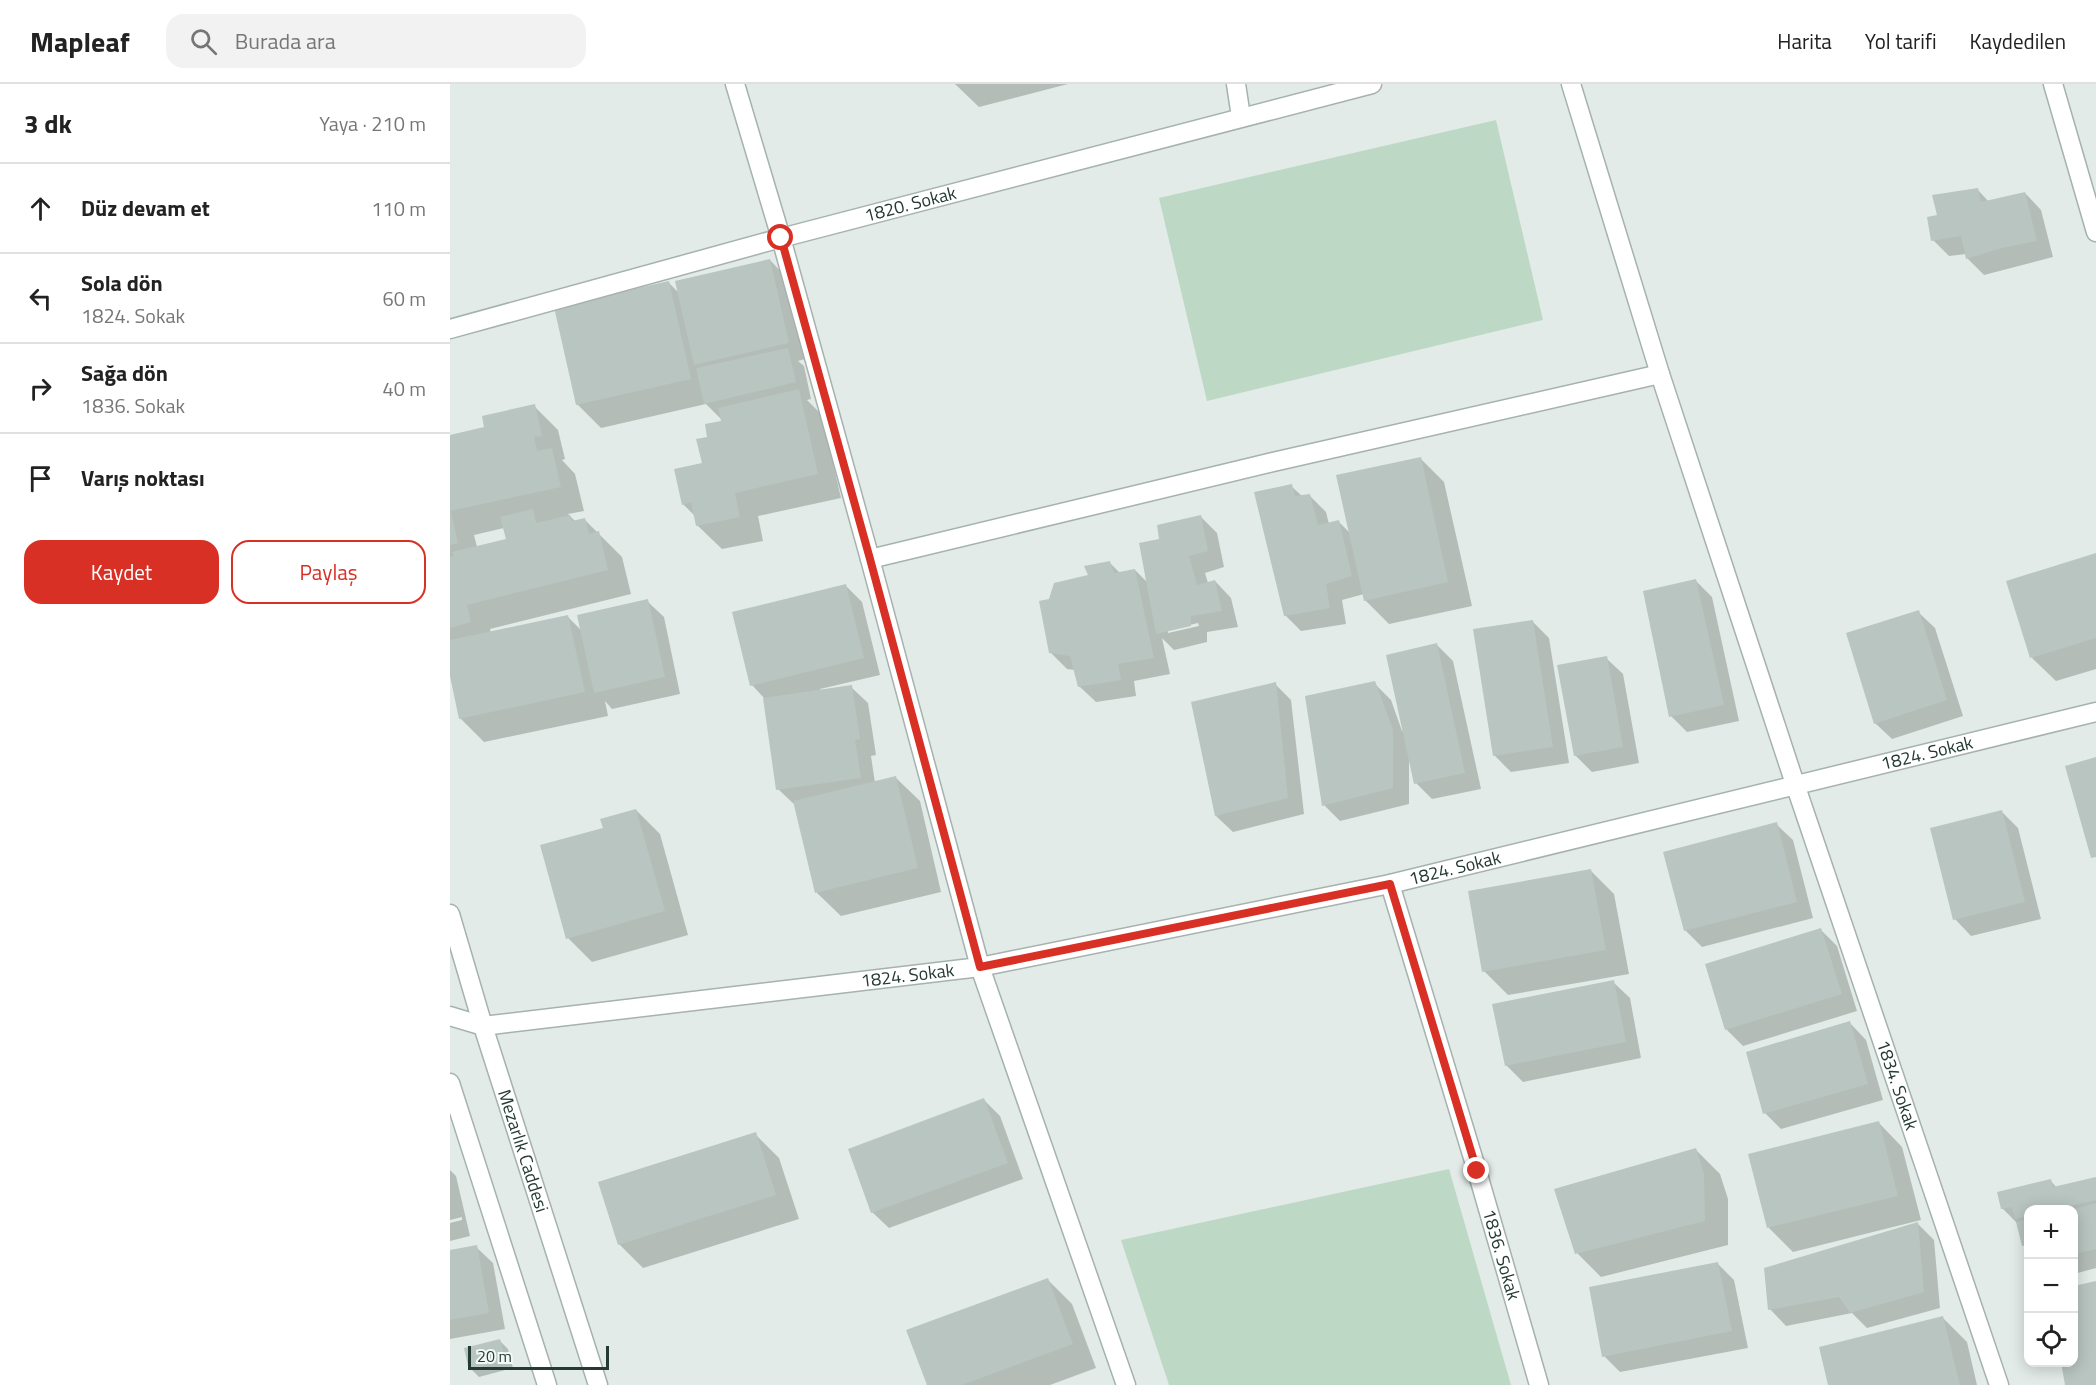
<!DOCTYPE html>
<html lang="tr">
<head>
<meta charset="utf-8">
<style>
	:root { --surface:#fff; --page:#f2f2f2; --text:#222; --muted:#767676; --line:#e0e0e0; --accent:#d93025 }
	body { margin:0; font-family:"Titillium Web",sans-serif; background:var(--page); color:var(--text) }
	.controls { position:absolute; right:18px; bottom:18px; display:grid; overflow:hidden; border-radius:12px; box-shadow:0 3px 15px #0003 }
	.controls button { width:54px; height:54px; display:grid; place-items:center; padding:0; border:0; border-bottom:2px solid var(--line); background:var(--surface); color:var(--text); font:30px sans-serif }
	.scale { position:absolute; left:18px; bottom:15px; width:141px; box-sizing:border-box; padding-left:6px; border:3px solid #243a34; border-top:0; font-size:16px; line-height:21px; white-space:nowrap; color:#243a34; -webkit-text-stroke:4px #f2f8f5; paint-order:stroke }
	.stop { position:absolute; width:18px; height:18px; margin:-14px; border:4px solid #d93025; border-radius:50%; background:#fff }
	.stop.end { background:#d93025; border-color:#fff; box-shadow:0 2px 6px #0008 }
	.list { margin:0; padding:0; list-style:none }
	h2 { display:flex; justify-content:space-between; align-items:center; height:78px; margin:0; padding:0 24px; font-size:26px }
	h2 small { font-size:20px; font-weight:400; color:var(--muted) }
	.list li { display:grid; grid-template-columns:39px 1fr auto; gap:18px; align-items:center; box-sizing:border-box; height:90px; padding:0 24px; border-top:2px solid var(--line) }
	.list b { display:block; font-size:22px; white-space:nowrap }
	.list p { margin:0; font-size:20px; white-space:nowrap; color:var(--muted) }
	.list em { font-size:20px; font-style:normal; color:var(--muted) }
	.actions { display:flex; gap:12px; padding:18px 24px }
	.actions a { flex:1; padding:14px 0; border:2px solid var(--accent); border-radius:18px; text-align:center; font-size:21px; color:var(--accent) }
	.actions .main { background:var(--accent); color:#fff }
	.icon { flex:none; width:33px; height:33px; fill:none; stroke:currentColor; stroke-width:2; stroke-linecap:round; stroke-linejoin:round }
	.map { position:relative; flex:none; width:1646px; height:1301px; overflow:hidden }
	header { display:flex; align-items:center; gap:36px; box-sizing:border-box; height:84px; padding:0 30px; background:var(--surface); border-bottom:2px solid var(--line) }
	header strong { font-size:28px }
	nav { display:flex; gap:33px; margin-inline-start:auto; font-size:21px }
	.search { width:420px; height:54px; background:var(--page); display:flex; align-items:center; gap:15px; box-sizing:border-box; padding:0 21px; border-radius:18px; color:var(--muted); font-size:22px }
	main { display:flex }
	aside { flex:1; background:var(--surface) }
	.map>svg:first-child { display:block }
	.green { fill:#bdd9c5 }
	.shadow { fill:#0003; fill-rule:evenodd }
	.building { fill:#b8c5c0 }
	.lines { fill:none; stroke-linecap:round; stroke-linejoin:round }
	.minor-casing { stroke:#a5b2ae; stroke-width:21 }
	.tertiary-casing { stroke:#a5b2ae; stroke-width:21 }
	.minor { stroke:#fff; stroke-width:18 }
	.tertiary { stroke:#fff; stroke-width:18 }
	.route { stroke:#d93025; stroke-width:8 }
	.labels { text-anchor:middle; stroke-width:4.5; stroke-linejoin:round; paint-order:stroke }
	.street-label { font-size:18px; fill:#243a34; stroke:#f2f8f5 }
</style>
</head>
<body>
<header>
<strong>Mapleaf</strong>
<div class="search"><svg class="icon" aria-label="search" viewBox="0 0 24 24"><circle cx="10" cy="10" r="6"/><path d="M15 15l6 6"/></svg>Burada ara</div>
<nav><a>Harita</a><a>Yol tarifi</a><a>Kaydedilen</a></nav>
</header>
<main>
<aside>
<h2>3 dk<small>Yaya · 210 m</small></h2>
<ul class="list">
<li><svg class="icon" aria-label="ahead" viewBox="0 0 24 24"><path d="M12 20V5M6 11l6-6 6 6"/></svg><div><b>Düz devam et</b></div><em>110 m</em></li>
<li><svg class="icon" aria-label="left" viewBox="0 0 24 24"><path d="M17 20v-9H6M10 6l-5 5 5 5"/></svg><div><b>Sola dön</b><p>1824. Sokak</p></div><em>60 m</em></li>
<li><svg class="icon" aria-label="right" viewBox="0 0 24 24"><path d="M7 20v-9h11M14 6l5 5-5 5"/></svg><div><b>Sağa dön</b><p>1836. Sokak</p></div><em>40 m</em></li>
<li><svg class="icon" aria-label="arrive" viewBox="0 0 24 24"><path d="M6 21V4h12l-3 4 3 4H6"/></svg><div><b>Varış noktası</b></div></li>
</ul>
<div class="actions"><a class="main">Kaydet</a><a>Paylaş</a></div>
</aside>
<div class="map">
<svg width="1646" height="1301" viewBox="0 0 1646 1301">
	<rect width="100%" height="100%" fill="#e2ebe7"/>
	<path class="green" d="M 1046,36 L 1093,236 L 757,317 L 709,114 Z
		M 999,1085 L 1061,1301 L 719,1301 L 671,1156 Z"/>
	<path class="shadow" d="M 505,0 L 618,0 L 529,23 Z
		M 1528,106 L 1539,118 L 1575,109 L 1591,126 L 1603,173 L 1534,191 L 1517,174 L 1516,170 L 1499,172 L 1483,156 L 1489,132 Z
		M 320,176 L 336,193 L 355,275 L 348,277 L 354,282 L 361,315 L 357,316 L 372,331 L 391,414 L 308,432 L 313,457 L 272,465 L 248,442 L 246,433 L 233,420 L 254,380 L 259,354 L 274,338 L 256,320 L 151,344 L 127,320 L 219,199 L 229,209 Z
		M 84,322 L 108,346 L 115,375 L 112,376 L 125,390 L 134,427 L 118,430 L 126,438 L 135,436 L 172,473 L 181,510 L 40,545 L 41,549 L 118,533 L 132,547 L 197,517 L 214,533 L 230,610 L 162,625 L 155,617 L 158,632 L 34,658 L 10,634 L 0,585 L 0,352 L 36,344 ZM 54,444 L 57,456 L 27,463 L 24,451 Z
		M 970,374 L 994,398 L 1022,522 L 939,540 L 915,516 L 914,510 L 892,516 L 896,540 L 851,547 L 835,531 L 841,402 L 852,412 L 859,411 L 876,428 L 879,440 L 889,438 L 901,450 Z
		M 751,433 L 767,449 L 774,483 L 755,489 L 758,499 L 765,497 L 781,514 L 788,543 L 757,548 L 757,558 L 724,566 L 712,554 L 720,590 L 684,597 L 686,612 L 646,618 L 629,602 L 625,586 L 617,585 L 600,568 L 600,516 L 660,479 L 670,489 L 685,486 L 698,499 L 711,457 ZM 748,539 L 749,542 L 718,549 L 718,546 Z
		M 1646,471 L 1646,585 L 1606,597 L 1582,574 Z
		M 1246,497 L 1262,513 L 1289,637 L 1237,648 L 1221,632 Z
		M 395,501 L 412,518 L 430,591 L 370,605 L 371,607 L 401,603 L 418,619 L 426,671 L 421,672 L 425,699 L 446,694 L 470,717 L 491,808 L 391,832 L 367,809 L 346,722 L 328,705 L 314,614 L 302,601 Z
		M 1468,528 L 1485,544 L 1513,632 L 1442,655 L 1425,639 Z
		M 1082,537 L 1099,554 L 1119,679 L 1061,688 L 1045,672 Z
		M 987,561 L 1003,577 L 1031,705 L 982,715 L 966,699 L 959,673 L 959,720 L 890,737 L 874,721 L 924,599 L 941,616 L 952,647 L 954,647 Z
		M 1156,574 L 1173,590 L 1189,679 L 1142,688 L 1125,671 Z
		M 825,600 L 841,616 L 854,730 L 783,748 L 766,732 Z
		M 186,726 L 210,750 L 238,851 L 142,878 L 118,854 L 154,745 Z
		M 1551,727 L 1568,744 L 1591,835 L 1521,852 L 1505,835 Z
		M 1326,740 L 1343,756 L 1363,834 L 1252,863 L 1235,846 Z
		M 1140,786 L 1164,810 L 1179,890 L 1058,911 L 1034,887 Z
		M 1371,846 L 1387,862 L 1407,927 L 1293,962 L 1277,946 L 1257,881 Z
		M 1163,898 L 1180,914 L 1191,974 L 1073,998 L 1056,981 Z
		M 1400,939 L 1416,956 L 1433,1016 L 1331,1045 L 1315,1029 Z
		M 534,1016 L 550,1032 L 573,1095 L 439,1144 L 422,1128 Z
		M 1429,1039 L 1452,1063 L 1471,1136 L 1343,1168 L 1319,1144 L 1300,1071 Z
		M 305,1050 L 329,1074 L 349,1135 L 193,1184 L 169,1160 Z
		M 1246,1066 L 1270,1090 L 1278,1115 L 1278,1161 L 1151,1193 L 1127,1169 Z
		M 0,1086 L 6,1092 L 20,1152 L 0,1157 L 0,1139 L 12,1136 L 12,1133 L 0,1136 Z
		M 1646,1095 L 1646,1184 L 1624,1190 L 1624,1126 L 1578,1126 L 1578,1166 L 1573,1161 L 1569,1141 L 1552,1124 L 1601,1097 L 1607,1104 Z
		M 1468,1140 L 1484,1156 L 1490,1224 L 1417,1244 L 1402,1229 L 1336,1242 L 1320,1225 Z
		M 26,1163 L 43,1179 L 55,1245 L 0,1255 L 0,1168 Z
		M 1268,1180 L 1284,1196 L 1298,1264 L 1170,1288 L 1154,1272 Z
		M 598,1196 L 622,1220 L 646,1284 L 600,1301 L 478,1301 Z
		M 1646,1199 L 1646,1301 L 1617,1301 L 1624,1278 L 1624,1203 Z
		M 1493,1234 L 1517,1258 L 1527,1301 L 1380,1301 Z
		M 50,1257 L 58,1265 L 63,1284 L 29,1293 L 21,1285 Z"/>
	<path class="building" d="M 1528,104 L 1531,118 L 1575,108 L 1587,157 L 1552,164 L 1516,175 L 1511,152 L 1481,157 L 1477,133 L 1487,131 L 1482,111 Z
		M 320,175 L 339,259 L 244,281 L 225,197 Z
		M 219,197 L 241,295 L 126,321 L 104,223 Z
		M 338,264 L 346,298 L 254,320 L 246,284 Z
		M 349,305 L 368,390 L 285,409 L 290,433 L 246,442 L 241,418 L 232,421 L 224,385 L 252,379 L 246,355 L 257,353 L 255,340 L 271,337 L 268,324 Z
		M 85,320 L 92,352 L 84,353 L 87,367 L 102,364 L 111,403 L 0,427 L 0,351 L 34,343 L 32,332 Z
		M 971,373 L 998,498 L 914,517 L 886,391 Z
		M 842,400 L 845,412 L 860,410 L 868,441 L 889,436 L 902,492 L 876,500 L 880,524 L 834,532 L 804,408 Z
		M 83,425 L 86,439 L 120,431 L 122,437 L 135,434 L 139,450 L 149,447 L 158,486 L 17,521 L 21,538 L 0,544 L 0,473 L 4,472 L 2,468 L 56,455 L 50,433 Z
		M 1,428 L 8,459 L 0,461 L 0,429 Z
		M 751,431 L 758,467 L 739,472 L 747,501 L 765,496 L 772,527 L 741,532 L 741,542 L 706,550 L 689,459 L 709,455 L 707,441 Z
		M 1646,469 L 1646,554 L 1580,574 L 1556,497 Z
		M 660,477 L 664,489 L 685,485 L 704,574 L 668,580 L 671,596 L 628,603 L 620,572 L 599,569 L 589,517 L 599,515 L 604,499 L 638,491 L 634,482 Z
		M 1246,495 L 1274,621 L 1219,633 L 1193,507 Z
		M 396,500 L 414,574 L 300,602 L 282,528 Z
		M 198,515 L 215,593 L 144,609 L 127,531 Z
		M 1469,526 L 1497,616 L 1424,640 L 1396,549 Z
		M 118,531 L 135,608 L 9,635 L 0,592 L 0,556 Z
		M 1083,536 L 1103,663 L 1043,672 L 1023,545 Z
		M 987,559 L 1015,689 L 964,700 L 936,571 Z
		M 1157,572 L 1173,663 L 1124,672 L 1107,581 Z
		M 925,597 L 943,646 L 943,704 L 872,722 L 855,612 Z
		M 826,598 L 838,714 L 765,732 L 741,618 Z
		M 402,601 L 410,655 L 405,656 L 411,694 L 326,706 L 313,614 Z
		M 1646,673 L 1646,773 L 1641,774 L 1615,682 Z
		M 446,692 L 468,784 L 365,809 L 343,717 Z
		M 186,725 L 215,827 L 116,855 L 90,761 L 153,744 L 150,735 Z
		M 1552,726 L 1575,818 L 1503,836 L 1480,744 Z
		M 1327,738 L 1347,818 L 1234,847 L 1213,768 Z
		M 1141,785 L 1156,866 L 1032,888 L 1018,807 Z
		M 1371,844 L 1392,910 L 1275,946 L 1255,880 Z
		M 1164,896 L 1176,958 L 1055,982 L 1042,920 Z
		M 1400,937 L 1418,1000 L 1313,1030 L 1296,968 Z
		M 534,1014 L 558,1079 L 421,1129 L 398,1065 Z
		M 1429,1037 L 1448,1112 L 1317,1144 L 1298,1070 Z
		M 306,1048 L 326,1111 L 168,1161 L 148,1098 Z
		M 1246,1064 L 1254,1090 L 1255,1137 L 1125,1170 L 1104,1105 Z
		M 1646,1093 L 1646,1116 L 1605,1126 L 1578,1126 L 1578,1132 L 1565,1135 L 1562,1123 L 1551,1125 L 1547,1108 L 1601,1095 L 1603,1103 Z
		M 1646,1119 L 1646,1165 L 1624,1170 L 1624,1125 Z
		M 1578,1135 L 1578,1160 L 1572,1162 L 1566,1138 Z
		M 1468,1138 L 1474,1208 L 1400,1229 L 1389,1213 L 1318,1226 L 1314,1184 Z
		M 27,1161 L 39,1229 L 0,1236 L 0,1166 Z
		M 1268,1178 L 1282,1247 L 1152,1273 L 1139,1203 Z
		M 598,1194 L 623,1260 L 512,1301 L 477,1301 L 456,1246 Z
		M 1646,1197 L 1646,1301 L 1615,1301 L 1611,1278 L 1624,1278 L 1624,1202 Z
		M 1493,1232 L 1510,1301 L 1378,1301 L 1369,1263 Z
		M 50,1255 L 56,1276 L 19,1286 L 14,1264 Z"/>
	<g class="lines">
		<defs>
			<g id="minor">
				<path d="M 285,0 L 331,154 L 420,475 L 530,883 L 676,1301"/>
				<path d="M 786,0 L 791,33"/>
				<path id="s1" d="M 1121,0 L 1210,290 L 1345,700 L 1549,1301"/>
				<path d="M 1603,0 L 1646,148"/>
				<path id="s2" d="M 0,245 L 331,154 L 922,0"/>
				<path d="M 420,475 L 823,378 L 1210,290"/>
				<path id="s3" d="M 940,800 L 1027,1087 L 1089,1301"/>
				<path id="s4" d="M 0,932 L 33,942 L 530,883 L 940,800 L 1646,628"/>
			</g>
			<g id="tertiary">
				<path id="s5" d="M 0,830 L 33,942 L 148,1301"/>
				<path d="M 0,999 L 97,1301"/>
			</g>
		</defs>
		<use href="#minor" class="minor-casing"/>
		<use href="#tertiary" class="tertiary-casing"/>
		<use href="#minor" class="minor"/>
		<use href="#tertiary" class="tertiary"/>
	</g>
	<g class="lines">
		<path class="route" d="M 331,154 L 420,475 L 530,883 L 940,800 L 1027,1087"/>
	</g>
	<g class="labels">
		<g class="street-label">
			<text dy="6" stroke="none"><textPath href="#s2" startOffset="477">1820. Sokak</textPath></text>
			<text dy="6" stroke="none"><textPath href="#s4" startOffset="1506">1824. Sokak</textPath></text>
			<text dy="6" stroke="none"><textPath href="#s4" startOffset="1020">1824. Sokak</textPath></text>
			<text dy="6" stroke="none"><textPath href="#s4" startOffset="462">1824. Sokak</textPath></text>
			<text dy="6" stroke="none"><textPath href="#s1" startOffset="1053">1834. Sokak</textPath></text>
			<text dy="6" stroke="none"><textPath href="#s5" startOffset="248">Mezarlık Caddesi</textPath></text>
			<text dy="6" stroke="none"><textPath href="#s3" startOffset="387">1836. Sokak</textPath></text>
		</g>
	</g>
</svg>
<div class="controls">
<button>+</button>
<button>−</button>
<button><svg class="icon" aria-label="locate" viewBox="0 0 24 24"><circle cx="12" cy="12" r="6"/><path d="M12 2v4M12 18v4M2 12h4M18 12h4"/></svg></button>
</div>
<div class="scale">20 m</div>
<div class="stop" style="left:331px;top:154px"></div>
<div class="stop end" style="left:1027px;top:1087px"></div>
</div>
</main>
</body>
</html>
